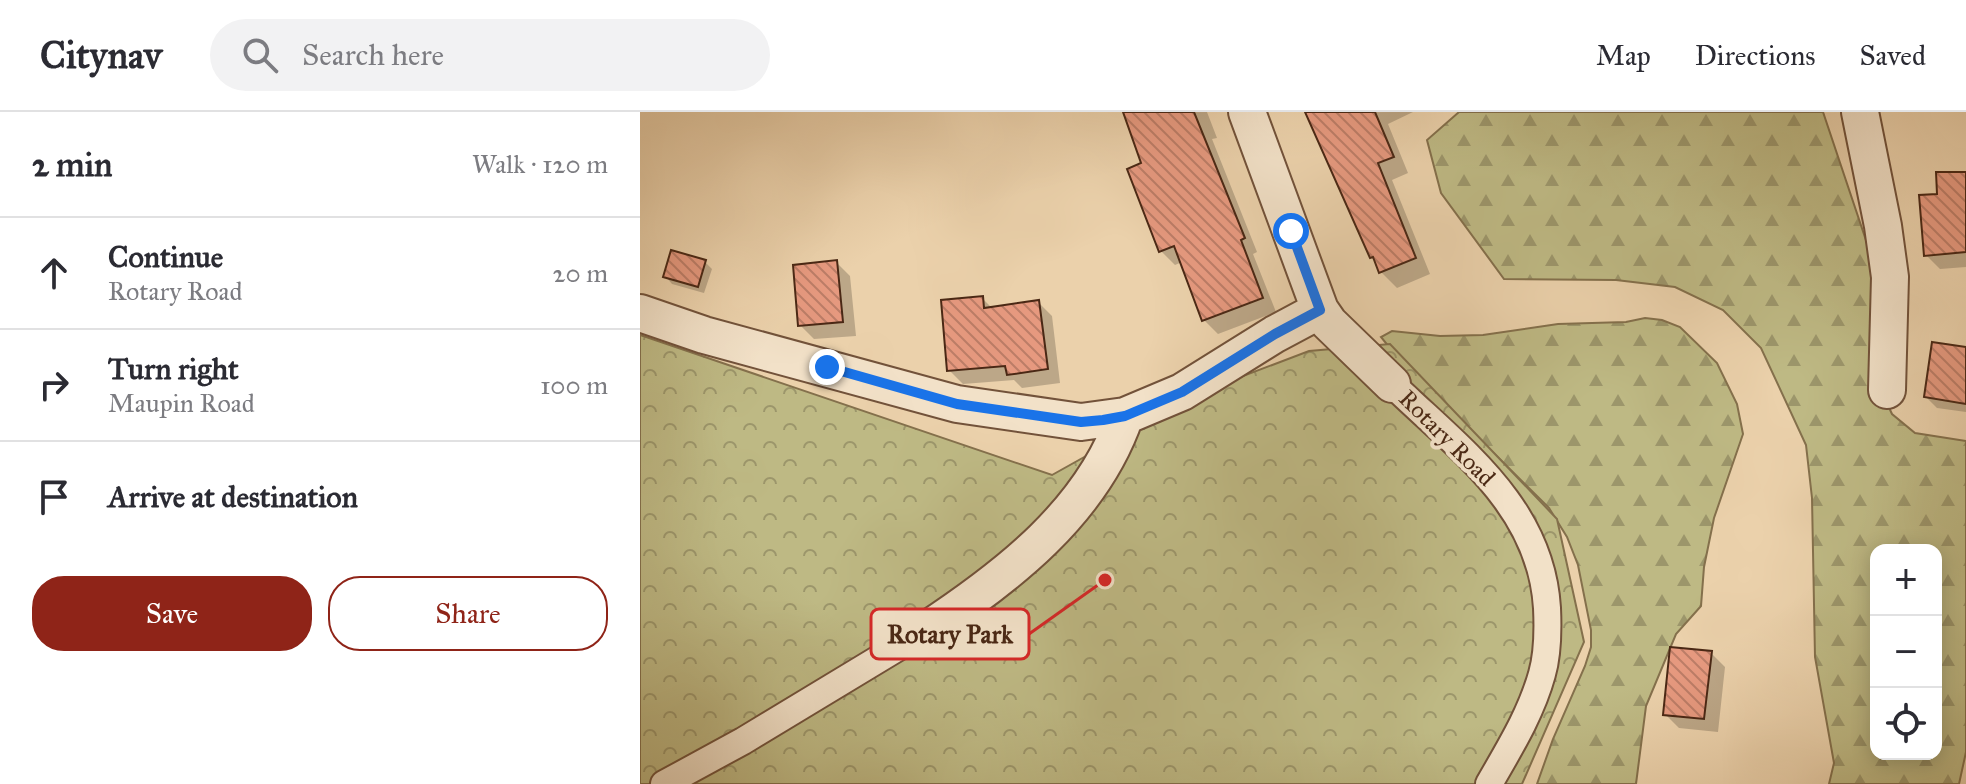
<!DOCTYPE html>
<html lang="en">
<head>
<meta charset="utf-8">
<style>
	:root { --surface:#fff; --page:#f2f2f3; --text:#2b2b33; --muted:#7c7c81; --line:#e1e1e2; --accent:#8f2418 }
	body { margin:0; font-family:"IM FELL Great Primer",serif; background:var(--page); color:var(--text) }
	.controls { position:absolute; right:24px; bottom:24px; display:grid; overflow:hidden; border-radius:16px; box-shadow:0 4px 20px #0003 }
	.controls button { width:72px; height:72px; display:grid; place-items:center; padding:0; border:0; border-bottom:2px solid var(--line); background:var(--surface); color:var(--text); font:40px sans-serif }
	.stop { position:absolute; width:24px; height:24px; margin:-18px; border:6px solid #1a73e8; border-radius:50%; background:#fff }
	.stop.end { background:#1a73e8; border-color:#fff; box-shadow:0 2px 8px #0008 }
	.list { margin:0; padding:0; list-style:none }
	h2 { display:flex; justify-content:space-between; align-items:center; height:104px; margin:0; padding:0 32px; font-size:34px }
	h2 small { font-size:26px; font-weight:400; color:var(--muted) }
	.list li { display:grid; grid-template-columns:52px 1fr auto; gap:24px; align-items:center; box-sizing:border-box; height:112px; padding:0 32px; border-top:2px solid var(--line) }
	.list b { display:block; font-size:30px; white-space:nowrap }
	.list p { margin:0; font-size:26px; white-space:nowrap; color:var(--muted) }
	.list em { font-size:26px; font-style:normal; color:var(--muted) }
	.actions { display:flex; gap:16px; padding:24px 32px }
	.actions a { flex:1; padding:18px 0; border:2px solid var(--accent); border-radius:32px; text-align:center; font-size:28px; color:var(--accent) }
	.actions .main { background:var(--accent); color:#fff }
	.icon { flex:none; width:44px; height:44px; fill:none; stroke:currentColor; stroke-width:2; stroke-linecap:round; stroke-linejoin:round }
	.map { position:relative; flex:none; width:1326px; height:672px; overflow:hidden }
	header { display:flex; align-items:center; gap:48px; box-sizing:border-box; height:112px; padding:0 40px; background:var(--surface); border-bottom:2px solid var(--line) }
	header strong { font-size:38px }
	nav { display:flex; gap:44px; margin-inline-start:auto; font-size:28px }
	.search { width:560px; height:72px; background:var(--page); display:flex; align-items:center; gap:20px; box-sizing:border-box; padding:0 28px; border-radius:44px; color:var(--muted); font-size:30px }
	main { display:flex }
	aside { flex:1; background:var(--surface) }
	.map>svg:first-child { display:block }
	.forest { fill:url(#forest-firs); stroke:#84704c; stroke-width:2; fill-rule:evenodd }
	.park { fill:url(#park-crowns); stroke:#84704c; stroke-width:2 }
	.shadow { fill:#0003 }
	.building { fill:url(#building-back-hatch); stroke:#4a2815; stroke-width:2 }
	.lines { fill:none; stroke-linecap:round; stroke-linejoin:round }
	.pedestrian-casing { stroke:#72523a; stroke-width:30 }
	.minor-casing { stroke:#72523a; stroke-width:40 }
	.pedestrian { stroke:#f2e1c8; stroke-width:26 }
	.minor { stroke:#f2e1c8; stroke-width:36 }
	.route { stroke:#1a73e8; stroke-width:10 }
	.labels { text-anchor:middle; stroke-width:8; stroke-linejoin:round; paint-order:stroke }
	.street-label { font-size:24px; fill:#4a2815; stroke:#f2e1c8 }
	.leader { fill:none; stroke:#d62828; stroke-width:3 }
	.callout-dot { fill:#d62828; stroke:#f2e1c8; stroke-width:3 }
	.callout { fill:#f2e1c8; stroke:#d62828; stroke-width:3 }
	.callout-label { font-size:26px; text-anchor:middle; font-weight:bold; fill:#4a2815 }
</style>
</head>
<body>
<header>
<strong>Citynav</strong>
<div class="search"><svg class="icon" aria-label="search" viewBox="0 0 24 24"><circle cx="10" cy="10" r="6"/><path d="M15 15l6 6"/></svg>Search here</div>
<nav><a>Map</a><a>Directions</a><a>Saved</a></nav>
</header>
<main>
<aside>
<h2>2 min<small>Walk · 120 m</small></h2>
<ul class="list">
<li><svg class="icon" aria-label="ahead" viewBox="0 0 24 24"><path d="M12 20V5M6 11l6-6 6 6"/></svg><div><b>Continue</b><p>Rotary Road</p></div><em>20 m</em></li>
<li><svg class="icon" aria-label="right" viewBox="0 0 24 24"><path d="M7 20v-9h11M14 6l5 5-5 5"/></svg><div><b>Turn right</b><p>Maupin Road</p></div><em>100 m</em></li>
<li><svg class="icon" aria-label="arrive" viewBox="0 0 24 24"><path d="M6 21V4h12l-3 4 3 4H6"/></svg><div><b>Arrive at destination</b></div></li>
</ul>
<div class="actions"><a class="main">Save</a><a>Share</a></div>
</aside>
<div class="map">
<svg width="1326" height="672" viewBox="0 0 1326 672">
	<defs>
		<pattern id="forest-firs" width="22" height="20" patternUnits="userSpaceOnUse" patternTransform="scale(2)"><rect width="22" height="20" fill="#beb984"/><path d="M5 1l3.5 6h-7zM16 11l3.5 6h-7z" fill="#9c966b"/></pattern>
		<pattern id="park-crowns" width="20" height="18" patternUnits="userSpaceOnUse" patternTransform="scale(2)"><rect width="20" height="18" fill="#beb984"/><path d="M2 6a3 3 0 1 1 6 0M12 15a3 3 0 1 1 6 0" fill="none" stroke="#9c966b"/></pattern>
		<pattern id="building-back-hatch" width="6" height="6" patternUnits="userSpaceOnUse" patternTransform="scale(2)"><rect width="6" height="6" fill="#e6997f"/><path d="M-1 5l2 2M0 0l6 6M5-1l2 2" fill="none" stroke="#bc7d67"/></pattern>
	</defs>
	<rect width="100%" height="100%" fill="#ebd1ab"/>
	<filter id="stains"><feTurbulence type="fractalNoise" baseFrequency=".0025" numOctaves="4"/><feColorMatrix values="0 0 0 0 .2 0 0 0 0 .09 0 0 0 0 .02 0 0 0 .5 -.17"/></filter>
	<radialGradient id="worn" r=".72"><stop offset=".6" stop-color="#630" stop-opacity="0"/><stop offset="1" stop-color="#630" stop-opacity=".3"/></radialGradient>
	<path class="forest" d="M 819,0 L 1183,0 L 1240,170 L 1239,274 L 1252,302 L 1275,321 L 1326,329 L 1326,640 L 1319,672 L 1189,672 L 1194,651 L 1175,545 L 1172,386 L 1166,333 L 1121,236 L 1083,198 L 1035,175 L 976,168 L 864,167 L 801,81 L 787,28 ZM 1236,438 L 1296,438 L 1296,642 L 1236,642 Z
		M 1005,206 L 1022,208 L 1040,215 L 1077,251 L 1097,292 L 1103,322 L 1074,406 L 1064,455 L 1061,494 L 1036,522 L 1006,594 L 996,672 L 897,672 L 913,627 L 945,554 L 951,535 L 951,518 L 938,453 L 927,425 L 909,396 L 758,246 L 741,225 L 752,219 L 800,224 L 843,223 L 918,212 L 986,210 Z"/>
	<path class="park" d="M 0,223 L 412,363 L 561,280 L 669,239 L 750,232 L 917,407 L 944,530 L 882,672 L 0,672 Z"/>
	<path class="shadow" d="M 485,0 L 567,0 L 577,26 L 572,27 L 617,140 L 613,142 L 636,200 L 578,222 L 564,208 L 542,150 L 535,153 L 521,139 L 504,52 Z
		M 667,0 L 773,0 L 748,12 L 768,61 L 752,68 L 790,162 L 757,176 L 741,160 L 732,145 Z
		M 1326,62 L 1326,155 L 1300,157 L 1286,143 L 1299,84 Z
		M 65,150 L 72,157 L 64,181 L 32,172 L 26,165 Z
		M 196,150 L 210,164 L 216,224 L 174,227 L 160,213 Z
		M 342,186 L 353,197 L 398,190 L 412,204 L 420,271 L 382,276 L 374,268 L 323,272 L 309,258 Z
		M 1326,237 L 1326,300 L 1297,296 L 1286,285 Z
		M 1071,541 L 1085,555 L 1078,620 L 1039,616 L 1025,602 Z"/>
	<path class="building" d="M 483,0 L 554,0 L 605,126 L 601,128 L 623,186 L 562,209 L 534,134 L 519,140 L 487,57 L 501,51 Z
		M 665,0 L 735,0 L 754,45 L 738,51 L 776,146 L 739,161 L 733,145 L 730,146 Z
		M 1296,60 L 1326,60 L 1326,140 L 1284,144 L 1279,83 L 1297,82 Z
		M 31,138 L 66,148 L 58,175 L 23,165 Z
		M 197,148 L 203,210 L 158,214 L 153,153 Z
		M 343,184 L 344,196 L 399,188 L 408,257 L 367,263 L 365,254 L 307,259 L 301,188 Z
		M 1292,230 L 1326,235 L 1326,292 L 1284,285 Z
		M 1030,535 L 1072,539 L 1064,607 L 1023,603 Z"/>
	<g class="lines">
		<defs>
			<path id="pedestrian" d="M 752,272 C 819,337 901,394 907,496 C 908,517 908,541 902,562 C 891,602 869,637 849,672
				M 24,672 L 103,629 L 285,519"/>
			<path id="minor" d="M 607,0 L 680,198 L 689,211 L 752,272
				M 1220,0 L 1243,114 L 1250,165 L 1247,278
				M 0,201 L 64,223 L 317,292 L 441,310 L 485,304 L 542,280 L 635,222 L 680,198
				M 285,519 C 367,465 452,400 485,304"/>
		</defs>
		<use href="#pedestrian" class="pedestrian-casing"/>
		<use href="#minor" class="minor-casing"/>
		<use href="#pedestrian" class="pedestrian"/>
		<use href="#minor" class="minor"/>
	</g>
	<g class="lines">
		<path class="route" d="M 187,255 L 317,292 L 441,310 L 463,308 L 485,304 L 542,280 L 635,222 L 680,198 L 651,119"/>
	</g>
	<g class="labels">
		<g class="street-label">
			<text transform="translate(807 326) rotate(45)" y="8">Rotary Road</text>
		</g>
	</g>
	<path class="leader" d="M465 468L389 522"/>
	<circle class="callout-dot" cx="465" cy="468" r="8"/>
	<rect class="callout" x="231" y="497" width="158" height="50" rx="8"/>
	<g class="callout-label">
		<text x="310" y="531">Rotary Park</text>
	</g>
	<rect width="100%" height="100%" filter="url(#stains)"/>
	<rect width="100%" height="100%" fill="url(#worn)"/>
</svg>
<div class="controls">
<button>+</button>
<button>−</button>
<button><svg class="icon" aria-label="locate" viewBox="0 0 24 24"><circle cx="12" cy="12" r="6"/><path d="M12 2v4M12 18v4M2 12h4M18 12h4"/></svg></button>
</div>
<div class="stop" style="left:651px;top:119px"></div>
<div class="stop end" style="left:187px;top:255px"></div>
</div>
</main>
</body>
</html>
